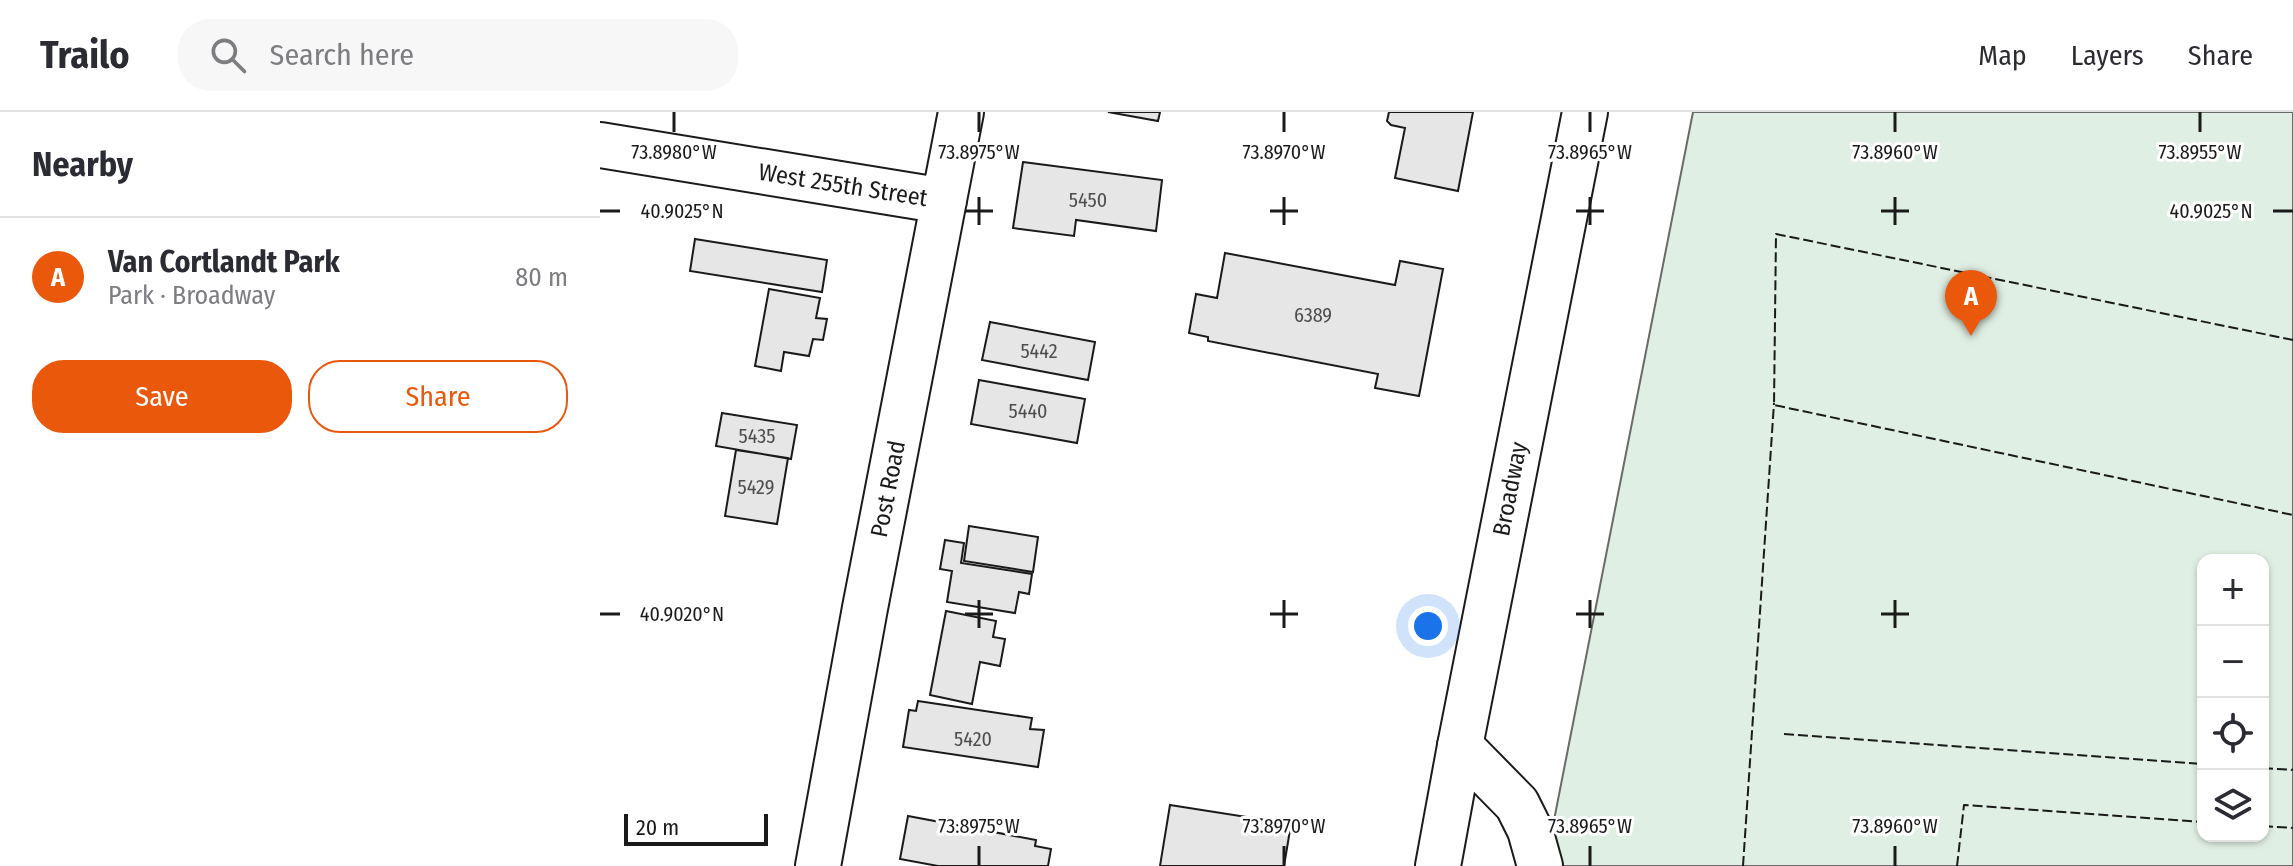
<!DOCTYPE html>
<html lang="en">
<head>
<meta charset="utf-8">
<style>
	:root { --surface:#fff; --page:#f7f7f7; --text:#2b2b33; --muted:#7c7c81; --line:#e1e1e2; --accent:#ea580c }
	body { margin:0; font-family:"Fira Sans Condensed",sans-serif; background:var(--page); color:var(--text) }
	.controls { position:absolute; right:24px; bottom:24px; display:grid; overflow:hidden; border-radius:16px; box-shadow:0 2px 6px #0004 }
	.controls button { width:72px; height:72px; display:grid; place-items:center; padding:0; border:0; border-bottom:2px solid var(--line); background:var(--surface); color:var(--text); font:40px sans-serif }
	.scale { position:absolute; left:24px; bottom:20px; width:144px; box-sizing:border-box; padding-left:8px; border:4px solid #1a1a1a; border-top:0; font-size:22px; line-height:28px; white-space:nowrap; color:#1a1a1a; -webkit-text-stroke:6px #fff; paint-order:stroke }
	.you { position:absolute; left:828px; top:514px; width:28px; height:28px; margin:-20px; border:6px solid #fff; border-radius:50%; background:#1a73e8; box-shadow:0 0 0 12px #1a73e833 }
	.badge { display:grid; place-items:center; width:52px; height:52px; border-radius:50%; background:var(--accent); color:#fff; font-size:26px; font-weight:700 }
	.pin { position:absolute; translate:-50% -66px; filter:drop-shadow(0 2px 4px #0008) }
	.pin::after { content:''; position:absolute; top:42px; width:28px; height:24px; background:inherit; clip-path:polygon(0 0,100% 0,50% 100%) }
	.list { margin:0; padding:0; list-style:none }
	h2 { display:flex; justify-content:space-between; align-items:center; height:104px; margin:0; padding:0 32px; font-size:34px }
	h2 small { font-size:26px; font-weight:400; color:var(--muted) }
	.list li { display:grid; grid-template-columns:52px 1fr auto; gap:24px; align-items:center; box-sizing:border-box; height:120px; padding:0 32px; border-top:2px solid var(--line) }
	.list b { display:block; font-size:30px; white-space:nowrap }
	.list p { margin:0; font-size:26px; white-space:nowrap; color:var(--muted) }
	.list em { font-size:26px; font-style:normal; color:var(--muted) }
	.actions { display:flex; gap:16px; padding:24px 32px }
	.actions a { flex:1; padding:18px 0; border:2px solid var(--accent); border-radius:32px; text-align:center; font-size:28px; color:var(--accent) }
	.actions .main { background:var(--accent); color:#fff }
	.icon { flex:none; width:44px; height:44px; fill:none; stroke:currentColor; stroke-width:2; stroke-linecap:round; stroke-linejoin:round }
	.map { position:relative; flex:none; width:1693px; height:754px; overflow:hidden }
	header { display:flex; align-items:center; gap:48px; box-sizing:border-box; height:112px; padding:0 40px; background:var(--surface); border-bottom:2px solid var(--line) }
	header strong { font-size:38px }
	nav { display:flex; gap:44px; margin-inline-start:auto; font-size:28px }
	.search { width:560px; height:72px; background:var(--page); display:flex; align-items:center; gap:20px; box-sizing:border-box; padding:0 28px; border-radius:32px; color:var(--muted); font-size:30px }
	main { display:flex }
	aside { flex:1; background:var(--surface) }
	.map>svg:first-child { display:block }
	.green { fill:#e0efe3; stroke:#6a6a6a; stroke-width:2; fill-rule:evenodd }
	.building { fill:#e6e6e6; stroke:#1a1a1a; stroke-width:2 }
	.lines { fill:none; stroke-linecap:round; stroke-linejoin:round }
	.minor-casing { stroke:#1a1a1a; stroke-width:48 }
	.primary-casing { stroke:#1a1a1a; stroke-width:48 }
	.motorway-casing { stroke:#1a1a1a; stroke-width:48 }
	.minor { stroke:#fff; stroke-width:44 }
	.primary { stroke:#fff; stroke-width:44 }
	.motorway { stroke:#fff; stroke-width:44 }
	.fence { stroke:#1a1a1a; stroke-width:2; stroke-dasharray:10 4; stroke-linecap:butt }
	.ticks { fill:none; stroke:#1a1a1a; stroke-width:3 }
	.labels { text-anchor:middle; stroke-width:6; stroke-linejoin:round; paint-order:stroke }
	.number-label { font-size:20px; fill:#4d4d4d }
	.street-label { font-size:24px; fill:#1a1a1a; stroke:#fff }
	.ticks-label { font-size:20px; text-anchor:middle; fill:#1a1a1a; stroke:#fff; stroke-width:6; stroke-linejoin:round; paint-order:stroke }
</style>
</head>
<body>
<header>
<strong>Trailo</strong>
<div class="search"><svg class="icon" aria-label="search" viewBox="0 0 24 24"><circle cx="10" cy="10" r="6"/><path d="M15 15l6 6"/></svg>Search here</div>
<nav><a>Map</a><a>Layers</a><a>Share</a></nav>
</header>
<main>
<aside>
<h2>Nearby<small></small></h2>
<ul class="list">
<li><span class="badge">A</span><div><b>Van Cortlandt Park</b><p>Park · Broadway</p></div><em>80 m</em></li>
</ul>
<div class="actions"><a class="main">Save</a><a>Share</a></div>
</aside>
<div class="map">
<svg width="1693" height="754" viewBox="0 0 1693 754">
	<rect width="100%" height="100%" fill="#fff"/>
	<path class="green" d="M 1093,0 L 1693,0 L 1693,754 L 945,754 ZM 1603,448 L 1663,448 L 1663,724 L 1603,724 Z"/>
	<path class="building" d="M 508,0 L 560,0 L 558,9 Z
		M 789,0 L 873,0 L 858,79 L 795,66 L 805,16 L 791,13 L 787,9 Z
		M 423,50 L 562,68 L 556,119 L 476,108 L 474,124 L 413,116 Z
		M 95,127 L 227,148 L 222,180 L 90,159 Z
		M 625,141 L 795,173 L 800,149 L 843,157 L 819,284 L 775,276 L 778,262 L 608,229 L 608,225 L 589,221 L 596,182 L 617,186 Z
		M 169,177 L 220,186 L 216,206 L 227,207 L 223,228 L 213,227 L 209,244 L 184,240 L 181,259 L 155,254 Z
		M 390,210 L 495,230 L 488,268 L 382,248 Z
		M 379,268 L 485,287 L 477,331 L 371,312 Z
		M 122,301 L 197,313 L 191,347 L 116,334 Z
		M 136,338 L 188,346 L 177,412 L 125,404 Z
		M 369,414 L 438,425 L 433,460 L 364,449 Z
		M 345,428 L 364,431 L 361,451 L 432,462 L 429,482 L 419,480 L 415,501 L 347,490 L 352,459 L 340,457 Z
		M 346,499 L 396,509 L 393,525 L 405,527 L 400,554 L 380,550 L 372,592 L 330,583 Z
		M 318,589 L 432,606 L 430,617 L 444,618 L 438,655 L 303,635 L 309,598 L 316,599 Z
		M 570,693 L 691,712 L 684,754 L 560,754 Z
		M 308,704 L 436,728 L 435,734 L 451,737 L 448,754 L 338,754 L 300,747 Z"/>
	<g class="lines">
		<defs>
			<path id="minor" d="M 0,33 L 344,89
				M 218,754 L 265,496 L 361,0"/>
			<path id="primary" d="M 838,754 L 860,634 L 985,0"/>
			<path id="motorway" d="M 860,634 L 917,692 L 930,718 L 940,754"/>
		</defs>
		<use href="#minor" class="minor-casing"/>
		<use href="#primary" class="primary-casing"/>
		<use href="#motorway" class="motorway-casing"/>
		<use href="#minor" class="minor"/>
		<use href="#primary" class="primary"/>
		<use href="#motorway" class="motorway"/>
		<path class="fence" d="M 1693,228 L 1176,122 L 1174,293 L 1693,403
			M 1184,622 L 1603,652
			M 1663,656 L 1693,658
			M 1663,714 L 1693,716
			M 1143,754 L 1174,291
			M 1357,754 L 1364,693 L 1603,710"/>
	</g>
	<path class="ticks" d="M 74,0 L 74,20M 379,0 L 379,20M 684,0 L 684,20M 990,0 L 990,20M 1295,0 L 1295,20M 1600,0 L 1600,20M 379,85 L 379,113M 684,85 L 684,113M 990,85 L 990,113M 1295,85 L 1295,113M 0,99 L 20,99M 365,99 L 393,99M 670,99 L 698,99M 976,99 L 1004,99M 1281,99 L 1309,99M 1673,99 L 1693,99M 379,488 L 379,516M 684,488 L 684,516M 990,488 L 990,516M 1295,488 L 1295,516M 0,502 L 20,502M 365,502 L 393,502M 670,502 L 698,502M 976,502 L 1004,502M 1281,502 L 1309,502M 379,734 L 379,754M 684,734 L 684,754M 990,734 L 990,754M 1295,734 L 1295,754"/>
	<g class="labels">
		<g class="number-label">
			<text x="488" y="95">5450</text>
			<text x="713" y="210">6389</text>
			<text x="439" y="246">5442</text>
			<text x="428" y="306">5440</text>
			<text x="157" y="331">5435</text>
			<text x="156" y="382">5429</text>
			<text x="373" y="634">5420</text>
		</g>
		<g class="street-label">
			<text transform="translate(243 73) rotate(9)" y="8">West 255th Street</text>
			<text transform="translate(288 377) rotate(-79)" y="8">Post Road</text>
			<text transform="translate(910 377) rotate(-79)" y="8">Broadway</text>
		</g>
	</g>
	<g class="ticks-label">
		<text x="74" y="47">73.8980°W</text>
		<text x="379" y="47">73.8975°W</text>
		<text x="684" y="47">73.8970°W</text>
		<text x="990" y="47">73.8965°W</text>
		<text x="1295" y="47">73.8960°W</text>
		<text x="1600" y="47">73.8955°W</text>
		<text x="82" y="106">40.9025°N</text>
		<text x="1611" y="106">40.9025°N</text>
		<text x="82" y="509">40.9020°N</text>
		<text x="379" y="721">73.8975°W</text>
		<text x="684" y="721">73.8970°W</text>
		<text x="990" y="721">73.8965°W</text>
		<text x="1295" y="721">73.8960°W</text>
	</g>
</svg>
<div class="controls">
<button>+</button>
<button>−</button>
<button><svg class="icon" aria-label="locate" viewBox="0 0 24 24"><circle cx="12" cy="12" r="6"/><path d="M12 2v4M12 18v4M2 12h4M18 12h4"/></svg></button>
<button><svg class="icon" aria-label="layers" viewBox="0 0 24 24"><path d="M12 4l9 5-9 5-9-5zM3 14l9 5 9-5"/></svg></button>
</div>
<div class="scale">20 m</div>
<div class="you"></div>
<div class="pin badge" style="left:1371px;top:224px">A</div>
</div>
</main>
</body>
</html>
